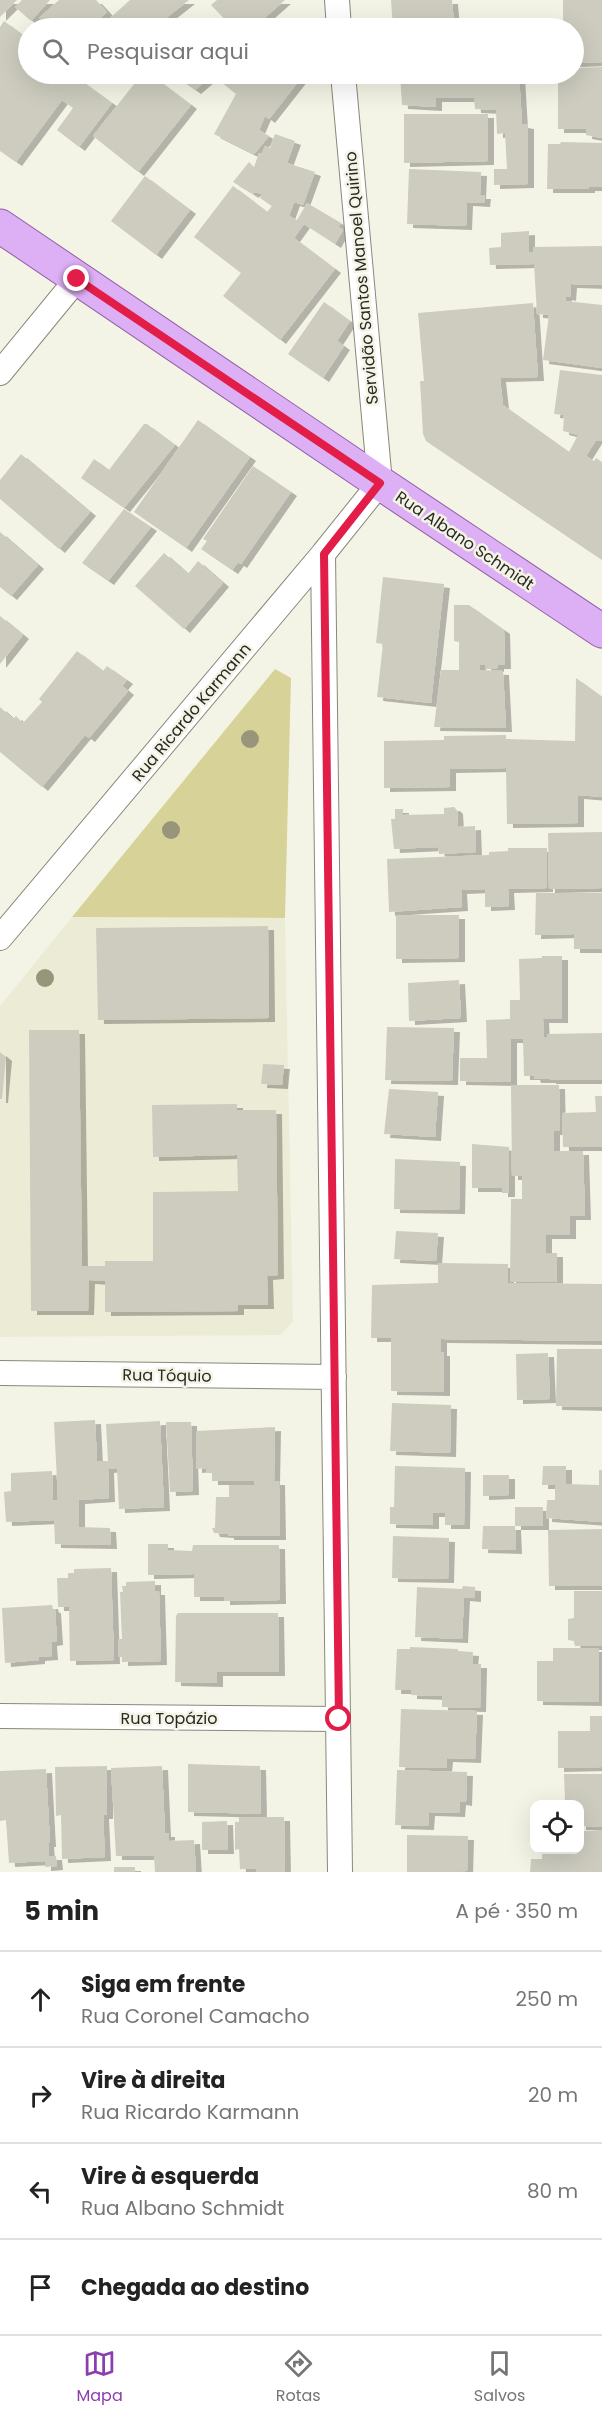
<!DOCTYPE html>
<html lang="pt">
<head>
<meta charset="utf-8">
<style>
	:root { --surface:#fff; --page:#f6f6f6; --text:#222; --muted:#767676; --line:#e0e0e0; --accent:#8c3eae }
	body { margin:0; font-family:Poppins,sans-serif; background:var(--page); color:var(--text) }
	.controls { position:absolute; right:18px; bottom:18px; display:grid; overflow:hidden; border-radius:12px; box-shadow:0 6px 24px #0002 }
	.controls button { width:54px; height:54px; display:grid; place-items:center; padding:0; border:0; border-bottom:2px solid var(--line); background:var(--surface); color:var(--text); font:30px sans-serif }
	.stop { position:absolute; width:18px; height:18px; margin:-14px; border:4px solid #e11d48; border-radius:50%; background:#fff }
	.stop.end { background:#e11d48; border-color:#fff; box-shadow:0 2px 6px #0008 }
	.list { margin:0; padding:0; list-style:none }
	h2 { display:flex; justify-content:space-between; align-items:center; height:78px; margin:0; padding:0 24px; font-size:26px }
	h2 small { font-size:20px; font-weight:400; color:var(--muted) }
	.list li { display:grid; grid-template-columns:39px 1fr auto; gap:18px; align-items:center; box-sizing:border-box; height:96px; padding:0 24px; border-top:2px solid var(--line) }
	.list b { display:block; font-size:22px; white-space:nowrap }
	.list p { margin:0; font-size:20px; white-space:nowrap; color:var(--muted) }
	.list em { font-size:20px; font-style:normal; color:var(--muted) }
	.icon { flex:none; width:33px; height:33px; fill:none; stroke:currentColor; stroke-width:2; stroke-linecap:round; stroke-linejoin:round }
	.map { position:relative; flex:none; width:602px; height:1872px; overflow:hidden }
	.search { position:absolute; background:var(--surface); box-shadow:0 6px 24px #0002; left:18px; right:18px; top:18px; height:66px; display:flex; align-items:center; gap:15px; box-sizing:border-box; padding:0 21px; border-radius:33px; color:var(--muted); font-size:22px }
	.sheet { height:462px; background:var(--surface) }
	nav { display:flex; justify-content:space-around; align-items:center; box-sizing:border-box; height:84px; border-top:2px solid var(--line); background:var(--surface); font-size:16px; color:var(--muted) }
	nav a { display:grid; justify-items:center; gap:3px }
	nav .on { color:var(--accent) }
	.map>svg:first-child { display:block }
	.built { fill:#ececd6 }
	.green { fill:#d7d398 }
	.building { fill:#cdccbf; filter:url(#shadow) }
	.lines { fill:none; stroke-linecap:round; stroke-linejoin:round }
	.street-casing { stroke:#88887b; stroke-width:26 }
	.primary-casing { stroke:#905ea6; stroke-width:35 }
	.street { stroke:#fff; stroke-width:24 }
	.primary { stroke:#ddaff4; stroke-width:33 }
	.tree { fill:#98967a }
	.route { stroke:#e11d48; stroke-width:8 }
	.labels { text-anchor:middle; stroke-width:5; stroke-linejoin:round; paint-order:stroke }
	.street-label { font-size:16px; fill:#2a2a25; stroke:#f4f4e6 }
</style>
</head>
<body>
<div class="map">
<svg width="602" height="1872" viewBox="0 0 602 1872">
	<defs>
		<filter id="shadow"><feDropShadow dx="6" dy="4" stdDeviation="0" flood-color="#0004"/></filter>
	</defs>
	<rect width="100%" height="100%" fill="#f4f4e6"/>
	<path class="built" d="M 72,917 L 285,918 L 293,1321 L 281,1335 L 0,1337 L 0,1006 Z"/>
	<path class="green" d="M 275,669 L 291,678 L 285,918 L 72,917 Z"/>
	<path class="building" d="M 0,0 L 17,0 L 0,17 Z
		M 22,0 L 50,0 L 31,21 L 15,7 Z
		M 59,0 L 96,0 L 107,12 L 89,28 L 49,28 L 39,18 Z
		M 130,0 L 189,0 L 160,23 L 162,26 L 159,28 L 118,28 L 110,18 Z
		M 217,0 L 285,0 L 253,28 L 233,28 L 211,5 Z
		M 391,0 L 452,0 L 454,24 L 393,28 Z
		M 563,0 L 602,0 L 602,62 L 574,63 L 574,28 L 516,28 L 515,20 L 563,20 Z
		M 4,21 L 28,39 L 28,74 L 72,74 L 112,103 L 79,147 L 57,130 L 73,108 L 62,100 L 16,162 L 0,151 L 0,27 Z
		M 602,67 L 602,138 L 586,135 L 586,129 L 558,129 L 558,74 L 574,74 L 574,68 Z
		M 142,74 L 150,74 L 191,105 L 138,172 L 93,136 Z
		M 172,74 L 203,74 L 208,79 L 195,90 Z
		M 229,74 L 298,74 L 302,77 L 269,119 L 265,116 L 259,130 L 269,136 L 254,154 L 214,134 L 236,94 L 221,82 Z
		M 400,74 L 519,74 L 522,124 L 528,125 L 528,184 L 494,185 L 494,169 L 507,169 L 505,133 L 497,134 L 496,110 L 475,109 L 474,98 L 436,98 L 436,107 L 402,105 Z
		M 404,114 L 488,114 L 488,161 L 404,163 Z
		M 275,134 L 295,141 L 287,163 L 315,172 L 303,205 L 294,202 L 289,216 L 297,220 L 307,203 L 341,223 L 338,227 L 343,230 L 335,244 L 304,224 L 294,238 L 335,269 L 280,340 L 223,296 L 241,273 L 194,237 L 233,186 L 267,212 L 272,206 L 260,198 L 262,194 L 254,192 L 253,194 L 233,182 L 249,162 L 254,167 L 259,153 L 262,154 L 265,146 L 270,148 Z
		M 561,142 L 602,143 L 602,187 L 589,187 L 589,189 L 547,189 L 548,144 L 560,144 Z
		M 409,169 L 481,172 L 480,195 L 485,195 L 484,203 L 467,202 L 466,226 L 407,224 Z
		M 145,176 L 190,210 L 156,255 L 111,221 Z
		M 529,231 L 529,252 L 533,252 L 533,247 L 602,246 L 602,285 L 571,284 L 570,297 L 566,296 L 566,301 L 602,305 L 602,368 L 543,360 L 549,315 L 537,314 L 534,264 L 490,265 L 489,248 L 501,247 L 501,233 Z
		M 324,302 L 350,321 L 337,341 L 344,346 L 323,378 L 288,354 Z
		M 533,303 L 538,377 L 500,378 L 503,405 L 569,452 L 578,435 L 563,431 L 564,415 L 554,414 L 560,370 L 602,375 L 602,441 L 596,440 L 586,456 L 594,461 L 596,458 L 602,462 L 602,560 L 426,441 L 423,434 L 420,381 L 424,381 L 418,313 Z
		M 198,420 L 250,457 L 186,548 L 134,512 Z
		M 144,424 L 147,424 L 175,445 L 124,508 L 81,478 L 94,459 L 109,470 Z
		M 21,454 L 90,512 L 59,549 L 0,499 L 0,480 Z
		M 253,466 L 291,492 L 241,564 L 238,562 L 232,570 L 201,549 L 207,541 L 203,539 Z
		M 124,509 L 151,527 L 108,581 L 82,563 Z
		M 0,532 L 38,565 L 11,596 L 0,587 Z
		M 164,553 L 188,574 L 198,561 L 223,583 L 184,629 L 135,586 Z
		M 383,577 L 444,584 L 431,703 L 377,697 L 383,644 L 376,643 Z
		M 454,605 L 469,605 L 504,630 L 505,665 L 498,665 L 498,668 L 485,669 L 485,665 L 480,665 L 480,670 L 503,671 L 506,728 L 434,727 L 441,670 L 459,670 L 459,642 L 454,641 Z
		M 0,616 L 23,635 L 0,664 Z
		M 77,651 L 103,671 L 107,666 L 127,680 L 122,686 L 128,691 L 89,738 L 85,735 L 42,787 L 0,752 L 0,707 L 13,719 L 16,716 L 23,723 L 42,702 L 39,699 Z
		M 576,678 L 602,697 L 602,797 L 578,795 L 578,823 L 507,824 L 506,768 L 450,769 L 450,787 L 384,788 L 384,741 L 444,740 L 444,736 L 506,735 L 506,739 L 575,741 Z
		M 454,807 L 457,810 L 458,827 L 475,826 L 476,852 L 439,854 L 438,847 L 394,849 L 391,819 L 395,819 L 395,809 L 403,809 L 403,815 L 444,814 L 444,808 Z
		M 602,832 L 602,888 L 549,889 L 548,833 Z
		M 508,848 L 547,848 L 547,888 L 508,889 L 509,906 L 485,907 L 485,889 L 461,890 L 462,907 L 389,912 L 387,859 L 489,855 L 489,852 L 508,851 Z
		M 536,893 L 602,893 L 602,949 L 574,949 L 574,934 L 535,935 Z
		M 396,915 L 459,915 L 459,958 L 396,959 Z
		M 268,926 L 269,1018 L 98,1020 L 96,928 Z
		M 542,956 L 562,956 L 562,1019 L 543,1019 L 544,1038 L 548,1037 L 547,1034 L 602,1033 L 602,1080 L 550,1080 L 550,1079 L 535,1079 L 534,1076 L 524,1076 L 523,1039 L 511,1039 L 511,1082 L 460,1081 L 460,1058 L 487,1058 L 486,1020 L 510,1019 L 510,1000 L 520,1000 L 519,959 L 542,958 Z
		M 459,980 L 461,1018 L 409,1021 L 408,983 Z
		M 387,1027 L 454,1028 L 452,1081 L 385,1080 Z
		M 29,1030 L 79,1030 L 82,1266 L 105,1266 L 105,1261 L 153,1261 L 153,1192 L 238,1191 L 237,1155 L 153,1157 L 152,1105 L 237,1104 L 237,1110 L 276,1110 L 278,1275 L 267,1276 L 268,1305 L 238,1305 L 238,1311 L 105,1312 L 105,1281 L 89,1280 L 88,1311 L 31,1311 Z
		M 0,1052 L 6,1057 L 2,1099 L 0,1099 Z
		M 263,1064 L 284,1065 L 282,1085 L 261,1084 Z
		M 511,1085 L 559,1085 L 560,1131 L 554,1131 L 554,1151 L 583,1151 L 585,1216 L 570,1216 L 570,1235 L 546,1235 L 546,1253 L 557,1253 L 557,1282 L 510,1282 L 511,1199 L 522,1199 L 522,1176 L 512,1176 Z
		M 389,1089 L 438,1092 L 435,1137 L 384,1134 Z
		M 595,1096 L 602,1096 L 602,1147 L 563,1147 L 562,1113 L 596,1112 Z
		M 472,1144 L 509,1147 L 509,1193 L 502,1193 L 502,1188 L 472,1188 Z
		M 395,1159 L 460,1162 L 459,1210 L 394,1209 Z
		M 396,1231 L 438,1233 L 436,1261 L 394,1259 Z
		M 438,1263 L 508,1264 L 508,1283 L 602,1284 L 602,1341 L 441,1339 L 441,1352 L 444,1352 L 444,1392 L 391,1391 L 391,1338 L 371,1338 L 372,1285 L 438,1283 Z
		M 557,1349 L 602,1349 L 602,1407 L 556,1406 Z
		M 548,1353 L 550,1399 L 517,1400 L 516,1354 Z
		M 392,1403 L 451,1405 L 450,1453 L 390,1451 Z
		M 95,1420 L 97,1461 L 108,1461 L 106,1424 L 160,1421 L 164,1507 L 119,1509 L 117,1468 L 108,1469 L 109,1498 L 79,1500 L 79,1527 L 110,1528 L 111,1545 L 55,1544 L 54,1520 L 6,1522 L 4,1492 L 11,1491 L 11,1473 L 52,1471 L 53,1500 L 58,1500 L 54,1422 Z
		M 166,1422 L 191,1422 L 193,1491 L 170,1492 Z
		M 275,1427 L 274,1481 L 279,1481 L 280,1536 L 228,1536 L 228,1534 L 214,1533 L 212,1528 L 215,1528 L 216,1497 L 229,1497 L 229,1485 L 254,1485 L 254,1481 L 212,1481 L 212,1473 L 206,1473 L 206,1468 L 196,1469 L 196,1431 Z
		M 395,1466 L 465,1468 L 464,1525 L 445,1525 L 445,1513 L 433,1513 L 433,1525 L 390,1524 L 390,1507 L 394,1507 Z
		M 543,1466 L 566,1466 L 566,1484 L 599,1485 L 599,1470 L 602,1470 L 602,1522 L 546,1518 L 547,1500 L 555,1500 L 555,1485 L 542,1485 Z
		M 483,1475 L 509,1475 L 509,1495 L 483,1496 Z
		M 515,1507 L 543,1507 L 543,1526 L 515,1526 Z
		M 483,1526 L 515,1526 L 516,1550 L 482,1549 Z
		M 602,1529 L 602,1586 L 549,1586 L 548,1530 Z
		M 393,1536 L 449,1538 L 448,1579 L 392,1578 Z
		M 148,1544 L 168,1544 L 168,1550 L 192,1551 L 193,1545 L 279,1545 L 280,1600 L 224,1601 L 224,1597 L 194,1597 L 194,1574 L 148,1575 Z
		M 111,1568 L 114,1660 L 70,1661 L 69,1607 L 58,1607 L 57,1578 L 68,1578 L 68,1573 L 74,1573 L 74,1569 Z
		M 155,1581 L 155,1591 L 159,1591 L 161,1661 L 122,1662 L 122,1657 L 118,1657 L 118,1639 L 122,1639 L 120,1592 L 123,1592 L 122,1586 L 126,1586 L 126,1582 Z
		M 463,1586 L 475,1587 L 475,1598 L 464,1597 L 462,1639 L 415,1637 L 417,1587 L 462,1589 Z
		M 574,1591 L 602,1591 L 602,1646 L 575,1646 L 574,1641 L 568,1640 L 568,1619 L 574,1618 Z
		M 52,1605 L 53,1609 L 55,1609 L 57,1641 L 51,1642 L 52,1656 L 39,1657 L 39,1660 L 5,1663 L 2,1608 Z
		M 178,1613 L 278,1613 L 279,1672 L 217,1672 L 217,1683 L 175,1682 L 176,1616 Z
		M 410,1647 L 458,1649 L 458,1651 L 473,1652 L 472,1664 L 481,1664 L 480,1708 L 442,1707 L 442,1696 L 411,1695 L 411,1690 L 395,1690 L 397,1649 L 410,1649 Z
		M 553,1648 L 599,1648 L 599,1702 L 537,1701 L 537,1661 L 553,1661 Z
		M 401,1709 L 477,1711 L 475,1759 L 447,1758 L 446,1768 L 399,1767 Z
		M 590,1716 L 602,1716 L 602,1767 L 558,1768 L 558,1731 L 590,1731 Z
		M 188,1764 L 260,1766 L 261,1814 L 188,1812 Z
		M 107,1766 L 107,1815 L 103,1815 L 105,1857 L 62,1859 L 61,1815 L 56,1816 L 55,1767 Z
		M 162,1766 L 165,1833 L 169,1833 L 169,1841 L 194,1840 L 196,1872 L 155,1872 L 154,1856 L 116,1856 L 111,1768 Z
		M 46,1769 L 50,1843 L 48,1843 L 49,1856 L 56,1856 L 57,1866 L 45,1867 L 45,1861 L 9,1863 L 6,1820 L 0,1821 L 0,1771 Z
		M 397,1770 L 467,1772 L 466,1802 L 460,1801 L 459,1813 L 429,1812 L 428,1826 L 395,1825 Z
		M 564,1774 L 602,1774 L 602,1827 L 580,1826 L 580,1804 L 551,1804 L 551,1803 L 565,1802 Z
		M 239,1817 L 284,1817 L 285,1872 L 256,1872 L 256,1869 L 240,1869 L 239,1849 L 235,1850 L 235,1822 L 239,1822 Z
		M 227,1821 L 228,1850 L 202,1850 L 202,1822 Z
		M 580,1831 L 602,1831 L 602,1872 L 530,1872 L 531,1859 L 542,1859 L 542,1853 L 580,1850 Z
		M 407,1835 L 468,1836 L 467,1871 L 407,1872 Z
		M 114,1867 L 135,1867 L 135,1872 L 114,1872 Z"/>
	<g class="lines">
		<defs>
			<path id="street" d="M 337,0 L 339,28
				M 0,373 L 77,279
				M 323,554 L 340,1872
				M 0,938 L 323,554 L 380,483 L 343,74
				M 0,1373 L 334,1377
				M 0,1716 L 338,1719"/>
			<path id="primary" d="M 0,226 L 380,483 L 602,631"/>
		</defs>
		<use href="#street" class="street-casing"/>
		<use href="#primary" class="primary-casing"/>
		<use href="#street" class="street"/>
		<use href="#primary" class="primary"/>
	</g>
	<g class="tree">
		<circle cx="250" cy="739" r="9"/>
		<circle cx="171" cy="830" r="9"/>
		<circle cx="45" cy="978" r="9"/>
	</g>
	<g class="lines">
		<path class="route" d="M 77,279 L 380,483 L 324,554 L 339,1719"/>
	</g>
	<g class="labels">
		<g class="street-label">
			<text transform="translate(361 278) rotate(-95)" y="6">Servidão Santos Manoel Quirino</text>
			<text transform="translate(465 540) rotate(34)" y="6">Rua Albano Schmidt</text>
			<text transform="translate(191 712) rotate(-50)" y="6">Rua Ricardo Karmann</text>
			<text transform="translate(167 1375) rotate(1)" y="6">Rua Tóquio</text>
			<text x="169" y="1724">Rua Topázio</text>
		</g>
	</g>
</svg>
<div class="controls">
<button><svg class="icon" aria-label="locate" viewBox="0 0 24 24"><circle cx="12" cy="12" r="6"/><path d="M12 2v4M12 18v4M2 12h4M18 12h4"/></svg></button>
</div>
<div class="stop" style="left:339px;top:1719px"></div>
<div class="stop end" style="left:77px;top:279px"></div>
<div class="search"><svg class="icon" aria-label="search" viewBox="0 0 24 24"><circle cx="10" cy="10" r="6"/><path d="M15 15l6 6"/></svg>Pesquisar aqui</div>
</div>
<section class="sheet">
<h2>5 min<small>A pé · 350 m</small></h2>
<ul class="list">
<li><svg class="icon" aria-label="ahead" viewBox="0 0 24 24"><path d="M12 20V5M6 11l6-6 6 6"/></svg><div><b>Siga em frente</b><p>Rua Coronel Camacho</p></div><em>250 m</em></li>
<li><svg class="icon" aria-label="right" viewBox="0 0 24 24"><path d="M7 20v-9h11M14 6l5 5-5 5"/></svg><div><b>Vire à direita</b><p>Rua Ricardo Karmann</p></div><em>20 m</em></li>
<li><svg class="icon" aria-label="left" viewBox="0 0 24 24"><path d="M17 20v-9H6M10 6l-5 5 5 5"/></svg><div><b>Vire à esquerda</b><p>Rua Albano Schmidt</p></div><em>80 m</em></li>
<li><svg class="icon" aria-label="arrive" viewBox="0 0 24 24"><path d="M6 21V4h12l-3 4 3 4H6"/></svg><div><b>Chegada ao destino</b></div></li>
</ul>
</section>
<nav>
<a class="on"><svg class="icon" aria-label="map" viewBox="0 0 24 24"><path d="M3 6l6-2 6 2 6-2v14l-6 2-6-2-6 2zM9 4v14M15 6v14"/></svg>Mapa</a>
<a><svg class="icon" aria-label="directions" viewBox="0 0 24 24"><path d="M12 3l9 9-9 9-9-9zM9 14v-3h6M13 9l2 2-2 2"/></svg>Rotas</a>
<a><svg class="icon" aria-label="saved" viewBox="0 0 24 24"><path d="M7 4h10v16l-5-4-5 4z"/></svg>Salvos</a>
</nav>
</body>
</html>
